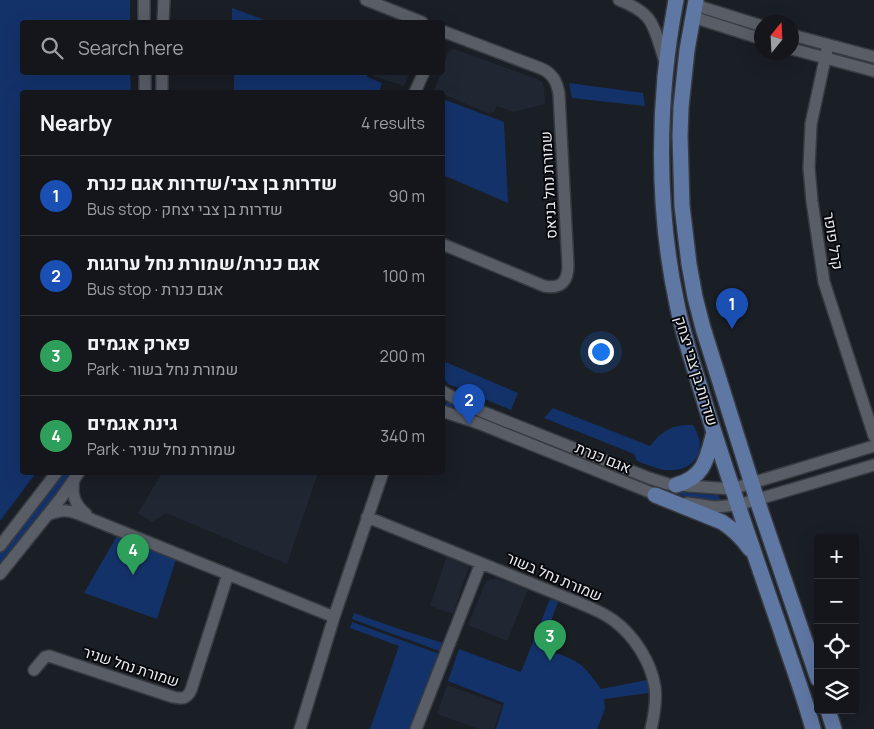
<!DOCTYPE html>
<html lang="en">
<head>
<meta charset="utf-8">
<style>
	:root { --surface:#14161c; --page:#1d1f25; --text:#f1f3f6; --muted:#9d9fa3; --line:#33353b; --accent:#0f766e }
	body { margin:0; font-family:Manrope,Heebo,sans-serif; background:var(--page); color:var(--text) }
	.controls { position:absolute; right:15px; bottom:15px; display:grid; overflow:hidden; border-radius:5px; box-shadow:0 5px 20px #0002 }
	.controls button { width:45px; height:45px; display:grid; place-items:center; padding:0; border:0; border-bottom:1px solid var(--line); background:var(--surface); color:var(--text); font:25px sans-serif }
	.compass { position:absolute; left:754px; top:15px; width:45px; height:45px; border-radius:50%; background:var(--surface); box-shadow:0 5px 20px #0002; rotate:18deg }
	.you { position:absolute; left:600px; top:351px; width:18px; height:18px; margin:-12px; border:4px solid #fff; border-radius:50%; background:#1a73e8; box-shadow:0 0 0 8px #1a73e833 }
	.badge { display:grid; place-items:center; width:32px; height:32px; border-radius:50%; background:var(--accent); color:#fff; font-size:16px; font-weight:700 }
	.pin { position:absolute; translate:-50% -41px; filter:drop-shadow(0 1px 2px #0008) }
	.pin::after { content:''; position:absolute; top:26px; width:18px; height:15px; background:inherit; clip-path:polygon(0 0,100% 0,50% 100%) }
	.list { margin:0; padding:0; list-style:none }
	h2 { display:flex; justify-content:space-between; align-items:center; height:65px; margin:0; padding:0 20px; font-size:21px }
	h2 small { font-size:16px; font-weight:400; color:var(--muted) }
	.list li { display:grid; grid-template-columns:32px 1fr auto; gap:15px; align-items:center; box-sizing:border-box; height:80px; padding:0 20px; border-top:1px solid var(--line) }
	.list b { display:block; font-size:19px; white-space:nowrap }
	.list p { margin:0; font-size:16px; white-space:nowrap; color:var(--muted) }
	.list em { font-size:16px; font-style:normal; color:var(--muted) }
	.icon { flex:none; width:28px; height:28px; fill:none; stroke:currentColor; stroke-width:2; stroke-linecap:round; stroke-linejoin:round }
	.map { position:relative; flex:none; width:874px; height:729px; overflow:hidden }
	.search { position:absolute; background:var(--surface); box-shadow:0 5px 20px #0002; left:20px; top:20px; width:425px; height:55px; display:flex; align-items:center; gap:12px; box-sizing:border-box; padding:0 18px; border-radius:5px; color:var(--muted); font-size:19px }
	.panel { position:absolute; background:var(--surface); box-shadow:0 5px 20px #0002; left:20px; top:90px; width:425px; height:385px; border-radius:5px }
	.map>svg:first-child { display:block }
	.built { fill:#202733 }
	.green { fill:#14326a }
	.lines { fill:none; stroke-linecap:round; stroke-linejoin:round }
	.minor-casing { stroke:#373a40; stroke-width:14 }
	.major-casing { stroke:#373a40; stroke-width:18 }
	.minor { stroke:#595d66; stroke-width:11 }
	.major { stroke:#5f77a3; stroke-width:15 }
	.labels { text-anchor:middle; stroke-width:4; stroke-linejoin:round; paint-order:stroke }
	.street-label { font-size:15px; fill:#e8ebf0; stroke:#07080b }
</style>
</head>
<body>
<div class="map">
<svg width="874" height="729" viewBox="0 0 874 729">
	<rect width="100%" height="100%" fill="#1a1e25"/>
	<path class="built" d="M 454,49 L 537,79 L 542,82 L 544,87 L 545,104 L 514,112 L 497,106 L 494,112 L 488,113 L 443,94 L 442,92 L 434,90 L 441,73 L 442,72 L 443,68 L 448,52 Z
		M 371,73 L 371,72 L 410,73 L 404,86 L 371,75 Z
		M 162,473 L 162,472 L 318,473 L 287,564 L 166,513 L 152,522 L 138,513 Z
		M 447,556 L 470,563 L 453,614 L 430,606 Z
		M 497,578 L 528,590 L 507,641 L 468,625 L 486,581 Z
		M 447,685 L 502,705 L 494,729 L 479,729 L 437,714 Z"/>
	<path class="green" d="M 0,0 L 130,0 L 130,22 L 22,22 L 22,72 L 130,73 L 131,92 L 22,92 L 22,472 L 36,473 L 0,521 Z
		M 232,8 L 270,22 L 232,22 Z
		M 234,73 L 368,73 L 367,77 L 382,83 L 379,92 L 234,92 Z
		M 569,83 L 643,93 L 645,106 L 572,98 Z
		M 443,99 L 504,122 L 508,203 L 443,175 Z
		M 443,361 L 518,393 L 511,410 L 448,384 L 443,377 Z
		M 448,398 L 669,489 L 688,493 L 718,495 L 722,502 C 698,500 675,495 653,487 L 467,413 L 445,406 Z
		M 553,408 L 650,446 C 662,430 673,424 693,425 C 696,431 700,438 700,444 C 700,464 682,472 664,470 C 655,468 646,464 637,461 L 634,454 L 544,418 Z
		M 63,473 L 73,473 L 0,566 L 0,553 Z
		M 117,536 L 177,556 L 157,619 L 84,593 Z
		M 550,599 L 558,602 L 541,648 C 554,653 569,656 581,665 C 589,672 595,681 601,689 L 647,680 L 649,693 L 604,699 L 605,709 L 597,729 L 496,729 L 504,703 L 448,681 L 459,649 L 521,672 Z
		M 354,613 L 399,629 L 443,643 L 442,652 L 352,619 Z
		M 352,622 L 442,655 L 415,729 L 370,729 L 399,646 L 350,628 Z"/>
	<g class="lines">
		<defs>
			<path id="minor" d="M 144,0 L 144,22
				M 366,0 L 422,22
				M 619,0 C 629,4 640,9 647,17 C 655,25 661,50 665,62
				M 695,5 L 762,26
				M 693,17 L 762,39
				M 163,22 L 164,0
				M 442,31 L 540,68 C 553,73 557,82 559,94 L 568,265 C 568,282 561,289 544,286 L 442,244
				M 792,35 L 874,57
				M 828,45 L 811,124 L 809,168 L 812,201 L 824,282 L 874,436
				M 792,49 L 874,71
				M 145,72 L 145,92
				M 162,72 L 162,92
				M 415,92 L 424,72
				M 442,391 L 454,398 L 473,408 L 649,478 L 668,484 L 689,486 L 732,489 L 874,446
				M 442,411 L 478,423 L 662,497
				M 74,480 C 71,495 75,505 86,514
				M 687,503 L 715,507 L 738,505 L 874,465
				M 47,515 C 57,511 65,509 76,513 L 334,617
				M 367,517 L 572,600 C 586,606 601,611 613,620 C 634,635 651,662 655,687 C 657,701 654,716 651,729
				M 0,546 L 57,472
				M 0,574 L 61,498 L 79,472
				M 34,670 L 45,657 L 49,656 L 173,697 C 182,699 187,699 191,690 L 228,574
				M 300,729 L 334,617 L 383,472
				M 416,729 L 481,563"/>
			<path id="major" d="M 676,0 C 657,98 656,207 677,304 C 684,340 697,375 707,410 C 730,483 755,556 780,628 C 791,662 804,695 813,729
				M 696,0 L 687,50 L 681,107 L 680,136 L 682,206 L 689,264 L 695,297 L 703,328 L 757,500 L 818,679
				M 676,485 C 705,477 707,458 714,432
				M 655,495 L 722,522 C 733,529 742,538 750,549
				M 828,710 L 834,729"/>
		</defs>
		<use href="#minor" class="minor-casing"/>
		<use href="#major" class="major-casing"/>
		<use href="#minor" class="minor"/>
		<use href="#major" class="major"/>
	</g>
	<g class="labels">
		<g class="street-label">
			<text transform="translate(549 185) rotate(-93)" y="5">שמורת נחל בניאס</text>
			<text transform="translate(833 241) rotate(81)" y="5">קרל פופר</text>
			<text transform="translate(696 371) rotate(73)" y="5">שדרות בן צבי יצחק</text>
			<text transform="translate(603 458) rotate(22)" y="5">אגם כנרת</text>
			<text transform="translate(554 577) rotate(23)" y="5">שמורת נחל בשור</text>
			<text transform="translate(131 667) rotate(18)" y="5">שמורת נחל שניר</text>
		</g>
	</g>
</svg>
<div class="controls">
<button>+</button>
<button>−</button>
<button><svg class="icon" aria-label="locate" viewBox="0 0 24 24"><circle cx="12" cy="12" r="6"/><path d="M12 2v4M12 18v4M2 12h4M18 12h4"/></svg></button>
<button><svg class="icon" aria-label="layers" viewBox="0 0 24 24"><path d="M12 4l9 5-9 5-9-5zM3 14l9 5 9-5"/></svg></button>
</div>
<svg class="compass" viewBox="-18 -18 36 36"><path d="M0-13l5 13h-10z" fill="#e53935"/><path d="M0 13l5-13h-10z" fill="#9d9fa3"/></svg>
<div class="you"></div>
<div class="pin badge" style="left:732px;top:329px;background:#1a4fb4">1</div>
<div class="pin badge" style="left:469px;top:425px;background:#1a4fb4">2</div>
<div class="pin badge" style="left:550px;top:661px;background:#2e9e5b">3</div>
<div class="pin badge" style="left:133px;top:575px;background:#2e9e5b">4</div>
<div class="search"><svg class="icon" aria-label="search" viewBox="0 0 24 24"><circle cx="10" cy="10" r="6"/><path d="M15 15l6 6"/></svg>Search here</div>
<section class="panel">
<h2>Nearby<small>4 results</small></h2>
<ul class="list">
<li><span class="badge" style="background:#1a4fb4">1</span><div><b>שדרות בן צבי/שדרות אגם כנרת</b><p>Bus stop · שדרות בן צבי יצחק</p></div><em>90 m</em></li>
<li><span class="badge" style="background:#1a4fb4">2</span><div><b>אגם כנרת/שמורת נחל ערוגות</b><p>Bus stop · אגם כנרת</p></div><em>100 m</em></li>
<li><span class="badge" style="background:#2e9e5b">3</span><div><b>פארק אגמים</b><p>Park · שמורת נחל בשור</p></div><em>200 m</em></li>
<li><span class="badge" style="background:#2e9e5b">4</span><div><b>גינת אגמים</b><p>Park · שמורת נחל שניר</p></div><em>340 m</em></li>
</ul>
</section>
</div>
</body>
</html>
